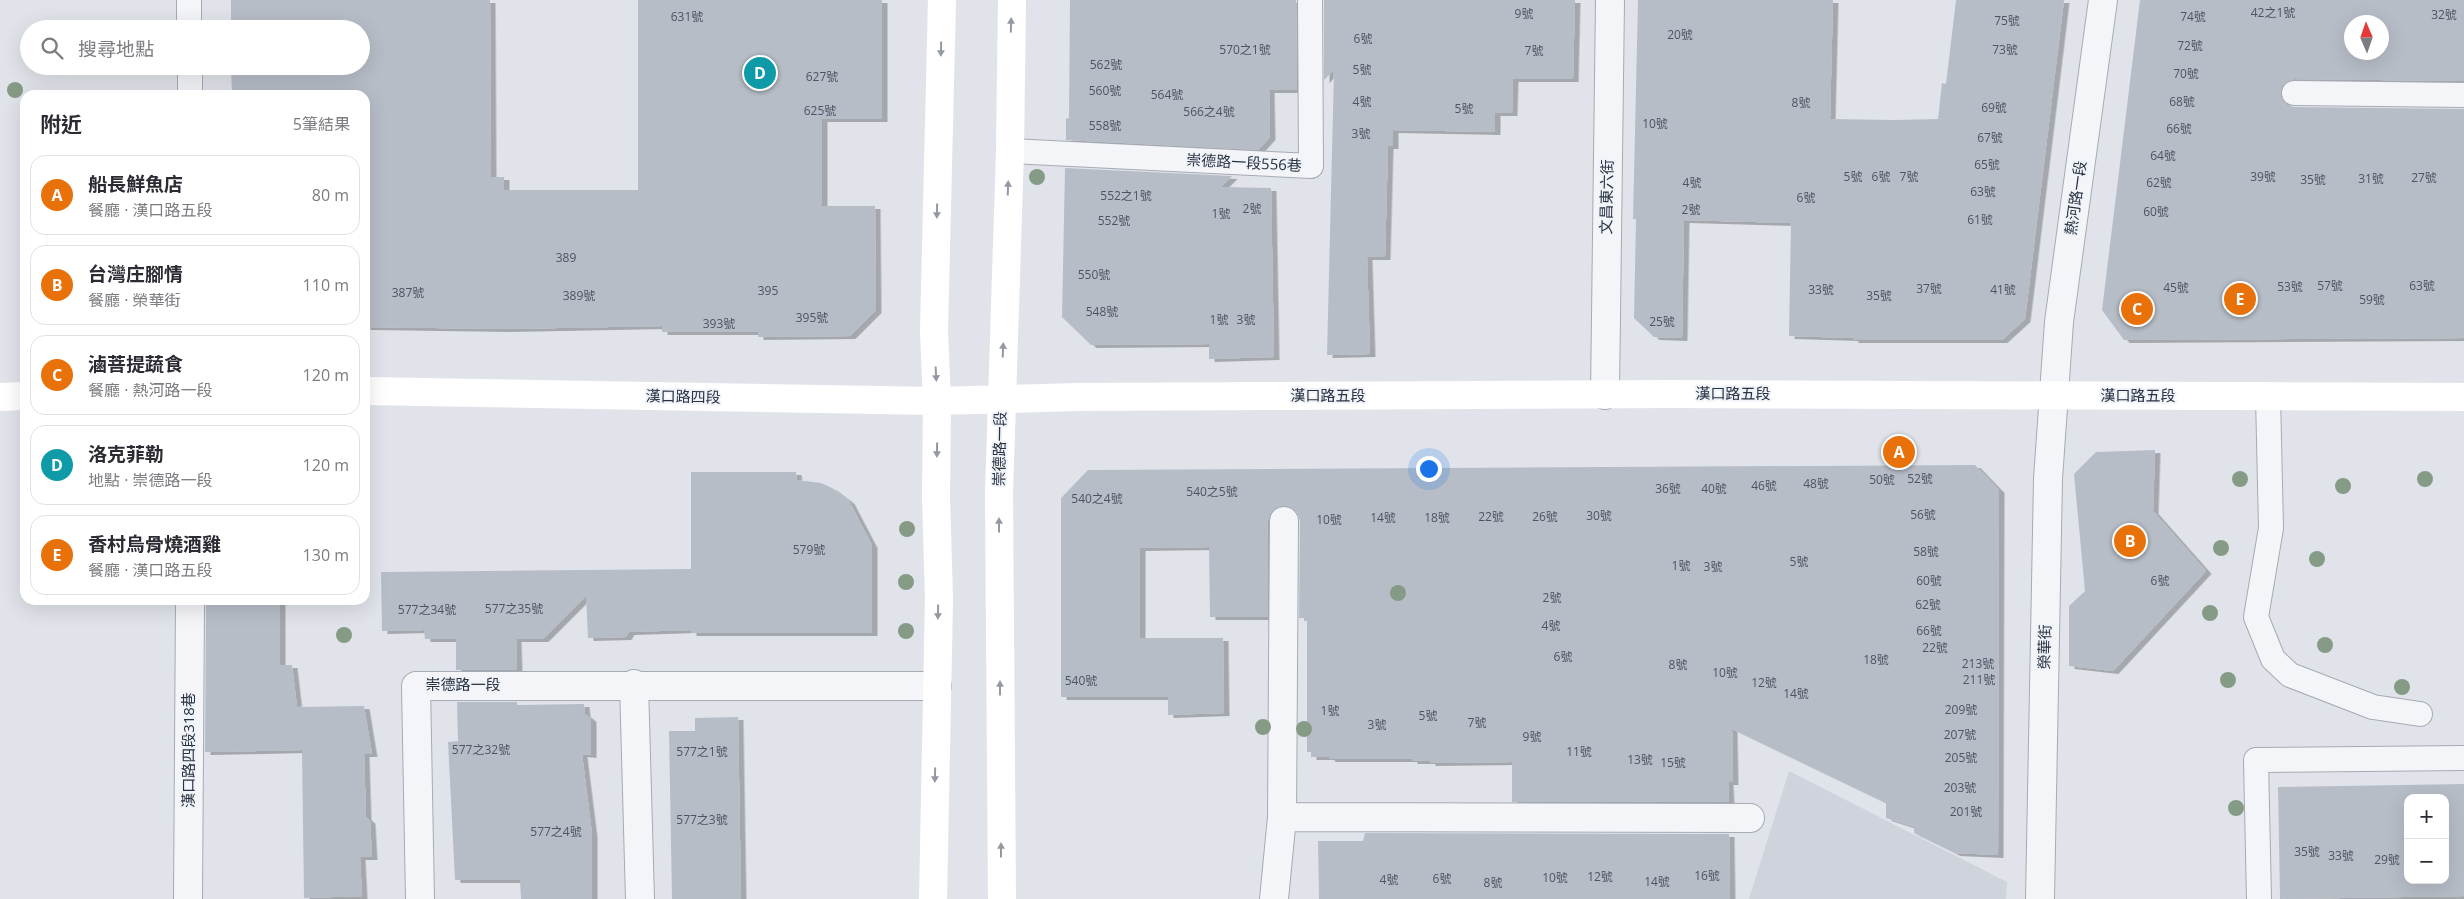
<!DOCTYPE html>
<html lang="zh-TW">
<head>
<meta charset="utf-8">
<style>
	:root { --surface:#fff; --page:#f2f2f3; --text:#2b2b33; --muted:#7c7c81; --line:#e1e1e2; --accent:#0b8043 }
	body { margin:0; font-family:"Open Sans","Noto Sans TC",sans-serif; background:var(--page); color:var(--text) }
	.controls { position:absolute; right:15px; bottom:15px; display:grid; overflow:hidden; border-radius:10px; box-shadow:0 5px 20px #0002 }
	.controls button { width:45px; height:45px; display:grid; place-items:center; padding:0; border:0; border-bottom:1px solid var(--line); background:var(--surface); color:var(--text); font:25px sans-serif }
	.compass { position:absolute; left:2344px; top:15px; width:45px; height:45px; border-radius:50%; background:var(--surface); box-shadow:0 5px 20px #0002; rotate:358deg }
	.you { position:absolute; left:1428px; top:468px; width:18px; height:18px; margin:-12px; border:4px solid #fff; border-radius:50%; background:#1a73e8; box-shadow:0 0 0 8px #1a73e833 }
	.badge { display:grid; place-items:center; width:32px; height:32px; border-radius:50%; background:var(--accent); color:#fff; font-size:16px; font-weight:700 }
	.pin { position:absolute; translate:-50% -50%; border:2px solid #fff; box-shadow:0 1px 5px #0006 }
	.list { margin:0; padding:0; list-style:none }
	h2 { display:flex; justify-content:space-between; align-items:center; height:65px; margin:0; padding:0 20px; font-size:21px }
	h2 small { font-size:16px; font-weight:400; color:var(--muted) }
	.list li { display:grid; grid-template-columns:32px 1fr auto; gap:15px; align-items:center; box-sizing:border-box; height:80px; margin:0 10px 10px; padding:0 10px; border:1px solid var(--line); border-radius:15px }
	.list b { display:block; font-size:19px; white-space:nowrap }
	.list p { margin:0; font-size:16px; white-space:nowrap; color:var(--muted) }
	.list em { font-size:16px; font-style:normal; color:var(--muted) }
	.icon { flex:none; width:28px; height:28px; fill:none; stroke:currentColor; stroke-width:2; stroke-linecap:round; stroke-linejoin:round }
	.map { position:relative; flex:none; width:2464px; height:899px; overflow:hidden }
	.search { position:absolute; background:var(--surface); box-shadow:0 5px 20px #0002; left:20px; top:20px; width:350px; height:55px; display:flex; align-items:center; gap:12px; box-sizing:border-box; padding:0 18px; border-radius:28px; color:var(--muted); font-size:19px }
	.panel { position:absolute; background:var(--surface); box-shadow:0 5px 20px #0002; left:20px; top:90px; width:350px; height:515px; border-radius:15px }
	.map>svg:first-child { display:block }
	.built { fill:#ced3dc }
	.building { fill:#b7bdc7; fill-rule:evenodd; filter:url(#shadow) }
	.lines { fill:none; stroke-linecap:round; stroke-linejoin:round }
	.lane-casing { stroke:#a5abb4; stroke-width:26 }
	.street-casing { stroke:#a5abb4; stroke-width:30 }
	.lane { stroke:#f3f5f8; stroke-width:24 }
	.street { stroke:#f3f5f8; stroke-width:28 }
	.secondary { stroke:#fff; stroke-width:28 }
	.tree { fill:#869b86 }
	.oneway { fill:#9498a0 }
	.labels { text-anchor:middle; stroke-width:4; stroke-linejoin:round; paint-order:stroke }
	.number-label { font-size:12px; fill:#4c5563 }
	.street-label { font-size:15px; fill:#283242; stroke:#f0f3f7 }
</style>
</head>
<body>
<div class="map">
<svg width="2464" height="899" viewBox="0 0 2464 899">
	<defs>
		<filter id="shadow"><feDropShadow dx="5.5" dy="3" stdDeviation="0" flood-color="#0004"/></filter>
	</defs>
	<rect width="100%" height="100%" fill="#e0e4ea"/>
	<path class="built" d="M 1789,771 L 2007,882 L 2006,899 L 1749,899 Z"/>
	<path class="building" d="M 231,0 L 490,0 L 491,177 L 504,177 L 504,190 L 638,190 L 638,0 L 882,0 L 882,119 L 822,119 L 822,206 L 875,206 L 876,310 L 850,336 L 758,337 L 758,332 L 662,332 L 662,326 L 505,329 L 365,327 L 365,95 L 232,95 L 231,66 L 361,66 L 361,29 L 231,29 Z
		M 1070,0 L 1296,0 L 1297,90 L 1269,90 L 1270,137 L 1258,150 L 1066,140 L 1066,119 L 1069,118 Z
		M 1324,0 L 1575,0 L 1573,79 L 1513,79 L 1512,113 L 1495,113 L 1495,132 L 1393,130 L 1393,146 L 1388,146 L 1385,257 L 1367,257 L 1370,354 L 1327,355 L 1334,70 L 1324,80 Z
		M 1638,0 L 1833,0 L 1830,119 L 1895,120 L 1938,119 L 1942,83 L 1946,84 L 1956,0 L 2064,0 L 2025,319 L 2002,340 L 1853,340 L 1853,338 L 1789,336 L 1791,223 L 1684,220 L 1682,338 L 1654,337 L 1634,318 L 1636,219 L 1633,219 Z
		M 2140,0 L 2464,0 L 2464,81 L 2294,79 L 2282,86 L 2280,93 L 2287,105 L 2294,107 L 2464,109 L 2464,338 L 2124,340 L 2102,310 ZM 2352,22 L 2382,22 L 2382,52 L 2352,52 Z
		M 1065,168 L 1232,176 L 1221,187 L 1271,188 L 1274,357 L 1209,359 L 1209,344 L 1091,345 L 1062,317 Z
		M 2155,450 L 2153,511 L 2206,571 L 2113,671 L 2069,666 L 2069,606 L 2085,591 L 2074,474 L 2096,452 Z
		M 1975,465 L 1999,490 L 1998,855 L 1955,853 L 1914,833 L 1914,827 L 1886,818 L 1886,803 L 1732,729 L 1733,782 L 1728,782 L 1729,802 L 1512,802 L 1512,762 L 1430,763 L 1430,761 L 1412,761 L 1412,759 L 1330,759 L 1329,757 L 1311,757 L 1311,752 L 1307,752 L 1307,621 L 1304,621 L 1304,618 L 1299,618 L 1300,521 L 1297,513 L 1291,507 L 1285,505 L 1276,508 L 1270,514 L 1268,520 L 1268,617 L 1210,617 L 1209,547 L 1140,548 L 1140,638 L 1223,638 L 1224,713 L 1168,715 L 1168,697 L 1061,697 L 1061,498 L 1088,470 Z
		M 691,472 L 796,472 L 797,480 L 821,483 L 832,488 L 849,501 L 872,545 L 872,633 L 691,633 L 691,630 L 629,632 L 626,637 L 588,638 L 586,596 L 543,639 L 516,639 L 517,670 L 456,670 L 456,639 L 425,639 L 424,630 L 382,631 L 381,572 L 691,569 Z
		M 206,600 L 280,600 L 280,665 L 292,665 L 297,707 L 364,706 L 372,754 L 364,754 L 366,817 L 370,821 L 372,857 L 360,857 L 362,896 L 304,898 L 302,750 L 205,752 Z
		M 457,702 L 517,702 L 517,705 L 584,704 L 585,714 L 591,719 L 591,755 L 582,754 L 592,834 L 592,899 L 521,899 L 520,880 L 455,880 L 448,742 L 458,741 Z
		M 738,717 L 741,899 L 672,899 L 669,731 L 695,731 L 695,718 Z
		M 2464,784 L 2464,896 L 2280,899 L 2278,787 ZM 2408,798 L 2445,798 L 2445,880 L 2408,880 Z
		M 1365,833 L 1729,834 L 1730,899 L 1319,899 L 1318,841 L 1363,841 Z"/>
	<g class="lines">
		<defs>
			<path id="lane" d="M 189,0 L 189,29
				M 190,66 L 190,95
				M 2294,93 L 2464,95
				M 1010,151 L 1311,166 L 1310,0
				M 2268,396 L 2271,528 L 2256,617 L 2273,659 L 2290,675 L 2373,707 L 2420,714
				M 2259,899 L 2256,760 L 2464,758"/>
			<path id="street" d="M 1605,395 L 1610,0
				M 634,684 L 640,899
				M 1282,817 L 1750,818
				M 188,899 L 190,600
				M 420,899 L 416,686 L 937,686
				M 1274,899 L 1282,817 L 1284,521
				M 2040,899 L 2048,479 L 2059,322 L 2103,0"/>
		</defs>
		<use href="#lane" class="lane-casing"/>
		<use href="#street" class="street-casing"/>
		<use href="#lane" class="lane"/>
		<use href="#street" class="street"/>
		<path class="secondary" d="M 365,391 L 937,401 L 1077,397 L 1670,394 L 2464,397
			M 0,397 L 25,396
			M 933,899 L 939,599 L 936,497 L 937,401 L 934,331 L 942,0
			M 1002,899 L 999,494 L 1010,151 L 1012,0"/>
	</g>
	<g class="tree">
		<circle cx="15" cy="90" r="8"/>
		<circle cx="1037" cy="177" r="8"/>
		<circle cx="2240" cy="479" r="8"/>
		<circle cx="2425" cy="479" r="8"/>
		<circle cx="2343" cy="486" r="8"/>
		<circle cx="907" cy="529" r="8"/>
		<circle cx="2221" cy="548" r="8"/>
		<circle cx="2317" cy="559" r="8"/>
		<circle cx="906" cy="582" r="8"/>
		<circle cx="1398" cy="593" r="8"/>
		<circle cx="2210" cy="613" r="8"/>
		<circle cx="906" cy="631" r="8"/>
		<circle cx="344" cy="635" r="8"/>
		<circle cx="2325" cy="645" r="8"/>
		<circle cx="2228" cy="680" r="8"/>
		<circle cx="2402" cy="687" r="8"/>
		<circle cx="1263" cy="727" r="8"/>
		<circle cx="1304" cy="729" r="8"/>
		<circle cx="2236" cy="808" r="8"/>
	</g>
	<defs><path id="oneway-solid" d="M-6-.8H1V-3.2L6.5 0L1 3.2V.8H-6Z" transform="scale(1.25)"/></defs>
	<g class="oneway">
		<use href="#oneway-solid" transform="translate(1011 25) rotate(-89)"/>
		<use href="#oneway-solid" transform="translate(941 49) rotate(91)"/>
		<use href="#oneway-solid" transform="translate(1008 188) rotate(-88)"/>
		<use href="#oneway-solid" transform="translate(937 211) rotate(91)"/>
		<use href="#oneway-solid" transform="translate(1003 350) rotate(-88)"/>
		<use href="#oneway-solid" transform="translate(936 374) rotate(87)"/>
		<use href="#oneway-solid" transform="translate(937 450) rotate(91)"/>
		<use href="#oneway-solid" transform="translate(999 525) rotate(-90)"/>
		<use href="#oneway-solid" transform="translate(938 612) rotate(91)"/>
		<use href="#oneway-solid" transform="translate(1000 688) rotate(-90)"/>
		<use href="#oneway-solid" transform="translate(935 775) rotate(91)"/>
		<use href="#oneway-solid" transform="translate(1001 850) rotate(-90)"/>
	</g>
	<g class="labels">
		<g class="number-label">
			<text x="2273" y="17">42之1號</text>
			<text x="1524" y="18">9號</text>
			<text x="2444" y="19">32號</text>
			<text x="687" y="21">631號</text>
			<text x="2193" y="21">74號</text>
			<text x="2007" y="25">75號</text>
			<text x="1680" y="39">20號</text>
			<text x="1363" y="43">6號</text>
			<text x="2190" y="50">72號</text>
			<text x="1245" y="54">570之1號</text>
			<text x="2005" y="54">73號</text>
			<text x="1534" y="55">7號</text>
			<text x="1106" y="69">562號</text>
			<text x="1362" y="74">5號</text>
			<text x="2186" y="78">70號</text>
			<text x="822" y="81">627號</text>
			<text x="1105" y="95">560號</text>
			<text x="1167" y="99">564號</text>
			<text x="1362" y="106">4號</text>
			<text x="2182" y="106">68號</text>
			<text x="1801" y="107">8號</text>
			<text x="1994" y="112">69號</text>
			<text x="1464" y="113">5號</text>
			<text x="820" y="115">625號</text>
			<text x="1209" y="116">566之4號</text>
			<text x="1655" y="128">10號</text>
			<text x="1105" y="130">558號</text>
			<text x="2179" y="133">66號</text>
			<text x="1361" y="138">3號</text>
			<text x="1990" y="142">67號</text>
			<text x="2163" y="160">64號</text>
			<text x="1987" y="169">65號</text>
			<text x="1853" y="181">5號</text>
			<text x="1881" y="181">6號</text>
			<text x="1909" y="181">7號</text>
			<text x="2263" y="181">39號</text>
			<text x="2424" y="182">27號</text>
			<text x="2371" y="183">31號</text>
			<text x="2313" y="184">35號</text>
			<text x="1692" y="187">4號</text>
			<text x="2159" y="187">62號</text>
			<text x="1983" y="196">63號</text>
			<text x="1126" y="200">552之1號</text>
			<text x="1806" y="202">6號</text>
			<text x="1252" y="213">2號</text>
			<text x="1691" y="214">2號</text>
			<text x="2156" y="216">60號</text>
			<text x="1221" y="218">1號</text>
			<text x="1980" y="224">61號</text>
			<text x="1114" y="225">552號</text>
			<text x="566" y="262">389</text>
			<text x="1094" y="279">550號</text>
			<text x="2330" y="290">57號</text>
			<text x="2422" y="290">63號</text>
			<text x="2290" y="291">53號</text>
			<text x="2176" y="292">45號</text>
			<text x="1929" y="293">37號</text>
			<text x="1821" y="294">33號</text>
			<text x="2003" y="294">41號</text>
			<text x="768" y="295">395</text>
			<text x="408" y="297">387號</text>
			<text x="579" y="300">389號</text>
			<text x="1879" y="300">35號</text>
			<text x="2372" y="304">59號</text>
			<text x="1102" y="316">548號</text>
			<text x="812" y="322">395號</text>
			<text x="1219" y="324">1號</text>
			<text x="1246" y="324">3號</text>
			<text x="1662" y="326">25號</text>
			<text x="719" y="328">393號</text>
			<text x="1920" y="483">52號</text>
			<text x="1882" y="484">50號</text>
			<text x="1816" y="488">48號</text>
			<text x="1764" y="490">46號</text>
			<text x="1668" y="493">36號</text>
			<text x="1714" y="493">40號</text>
			<text x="1212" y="496">540之5號</text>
			<text x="1097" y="503">540之4號</text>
			<text x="1923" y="519">56號</text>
			<text x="1599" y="520">30號</text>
			<text x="1491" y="521">22號</text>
			<text x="1545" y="521">26號</text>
			<text x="1383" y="522">14號</text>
			<text x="1437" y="522">18號</text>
			<text x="1329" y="524">10號</text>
			<text x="809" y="554">579號</text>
			<text x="1926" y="556">58號</text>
			<text x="1799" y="566">5號</text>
			<text x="1681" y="570">1號</text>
			<text x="1713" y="571">3號</text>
			<text x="1929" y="585">60號</text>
			<text x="2160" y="585">6號</text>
			<text x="1552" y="602">2號</text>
			<text x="1928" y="609">62號</text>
			<text x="514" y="613">577之35號</text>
			<text x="427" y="614">577之34號</text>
			<text x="1551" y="630">4號</text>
			<text x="1929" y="635">66號</text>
			<text x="1935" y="652">22號</text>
			<text x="1563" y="661">6號</text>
			<text x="1876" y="664">18號</text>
			<text x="1978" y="668">213號</text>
			<text x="1678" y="669">8號</text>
			<text x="1725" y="677">10號</text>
			<text x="1979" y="684">211號</text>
			<text x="1081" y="685">540號</text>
			<text x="1764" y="687">12號</text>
			<text x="1796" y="698">14號</text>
			<text x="1961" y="714">209號</text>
			<text x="1330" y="715">1號</text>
			<text x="1428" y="720">5號</text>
			<text x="1477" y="727">7號</text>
			<text x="1377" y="729">3號</text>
			<text x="1960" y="739">207號</text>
			<text x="1532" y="741">9號</text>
			<text x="481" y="754">577之32號</text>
			<text x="702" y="756">577之1號</text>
			<text x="1579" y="756">11號</text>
			<text x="1961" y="762">205號</text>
			<text x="1640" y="764">13號</text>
			<text x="1673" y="767">15號</text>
			<text x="1960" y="792">203號</text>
			<text x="1966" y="816">201號</text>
			<text x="702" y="824">577之3號</text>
			<text x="556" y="836">577之4號</text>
			<text x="2307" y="856">35號</text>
			<text x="2341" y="860">33號</text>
			<text x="2387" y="864">29號</text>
			<text x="1707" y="880">16號</text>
			<text x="1600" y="881">12號</text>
			<text x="1555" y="882">10號</text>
			<text x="1442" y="883">6號</text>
			<text x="1389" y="884">4號</text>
			<text x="1657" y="886">14號</text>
			<text x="1493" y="887">8號</text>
		</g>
		<g class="street-label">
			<text transform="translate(1244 163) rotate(3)" y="5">崇德路一段556巷</text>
			<text transform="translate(1607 197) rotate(-89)" y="5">文昌東六街</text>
			<text transform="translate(2076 198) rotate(-82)" y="5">熱河路一段</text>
			<text x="1733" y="399">漢口路五段</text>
			<text x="1328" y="401">漢口路五段</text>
			<text x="2138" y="401">漢口路五段</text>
			<text transform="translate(683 397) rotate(1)" y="5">漢口路四段</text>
			<text transform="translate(1000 449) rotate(-89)" y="5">崇德路一段</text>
			<text transform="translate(2045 647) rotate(-89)" y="5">榮華街</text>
			<text x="463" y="690">崇德路一段</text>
			<text transform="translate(189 750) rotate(-90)" y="5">漢口路四段318巷</text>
		</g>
	</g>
</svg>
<div class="controls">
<button>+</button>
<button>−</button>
</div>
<svg class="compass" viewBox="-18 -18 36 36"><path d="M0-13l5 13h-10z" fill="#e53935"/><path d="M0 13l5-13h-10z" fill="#7c7c81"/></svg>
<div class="you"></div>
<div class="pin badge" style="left:1899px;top:452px;background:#e8710a">A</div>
<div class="pin badge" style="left:2130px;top:541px;background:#e8710a">B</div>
<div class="pin badge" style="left:2137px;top:309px;background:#e8710a">C</div>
<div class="pin badge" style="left:760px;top:73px;background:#0f9aa8">D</div>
<div class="pin badge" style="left:2240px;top:299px;background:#e8710a">E</div>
<div class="search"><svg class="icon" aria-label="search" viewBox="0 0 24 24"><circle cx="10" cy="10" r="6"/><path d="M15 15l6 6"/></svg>搜尋地點</div>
<section class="panel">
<h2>附近<small>5筆結果</small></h2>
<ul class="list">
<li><span class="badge" style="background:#e8710a">A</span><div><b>船長鮮魚店</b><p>餐廳 · 漢口路五段</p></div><em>80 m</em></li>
<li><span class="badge" style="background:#e8710a">B</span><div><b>台灣庄腳情</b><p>餐廳 · 榮華街</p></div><em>110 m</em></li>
<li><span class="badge" style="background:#e8710a">C</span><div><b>滷菩提蔬食</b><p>餐廳 · 熱河路一段</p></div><em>120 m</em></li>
<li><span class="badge" style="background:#0f9aa8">D</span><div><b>洛克菲勒</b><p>地點 · 崇德路一段</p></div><em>120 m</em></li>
<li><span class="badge" style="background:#e8710a">E</span><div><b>香村烏骨燒酒雞</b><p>餐廳 · 漢口路五段</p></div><em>130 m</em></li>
</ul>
</section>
</div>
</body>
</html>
